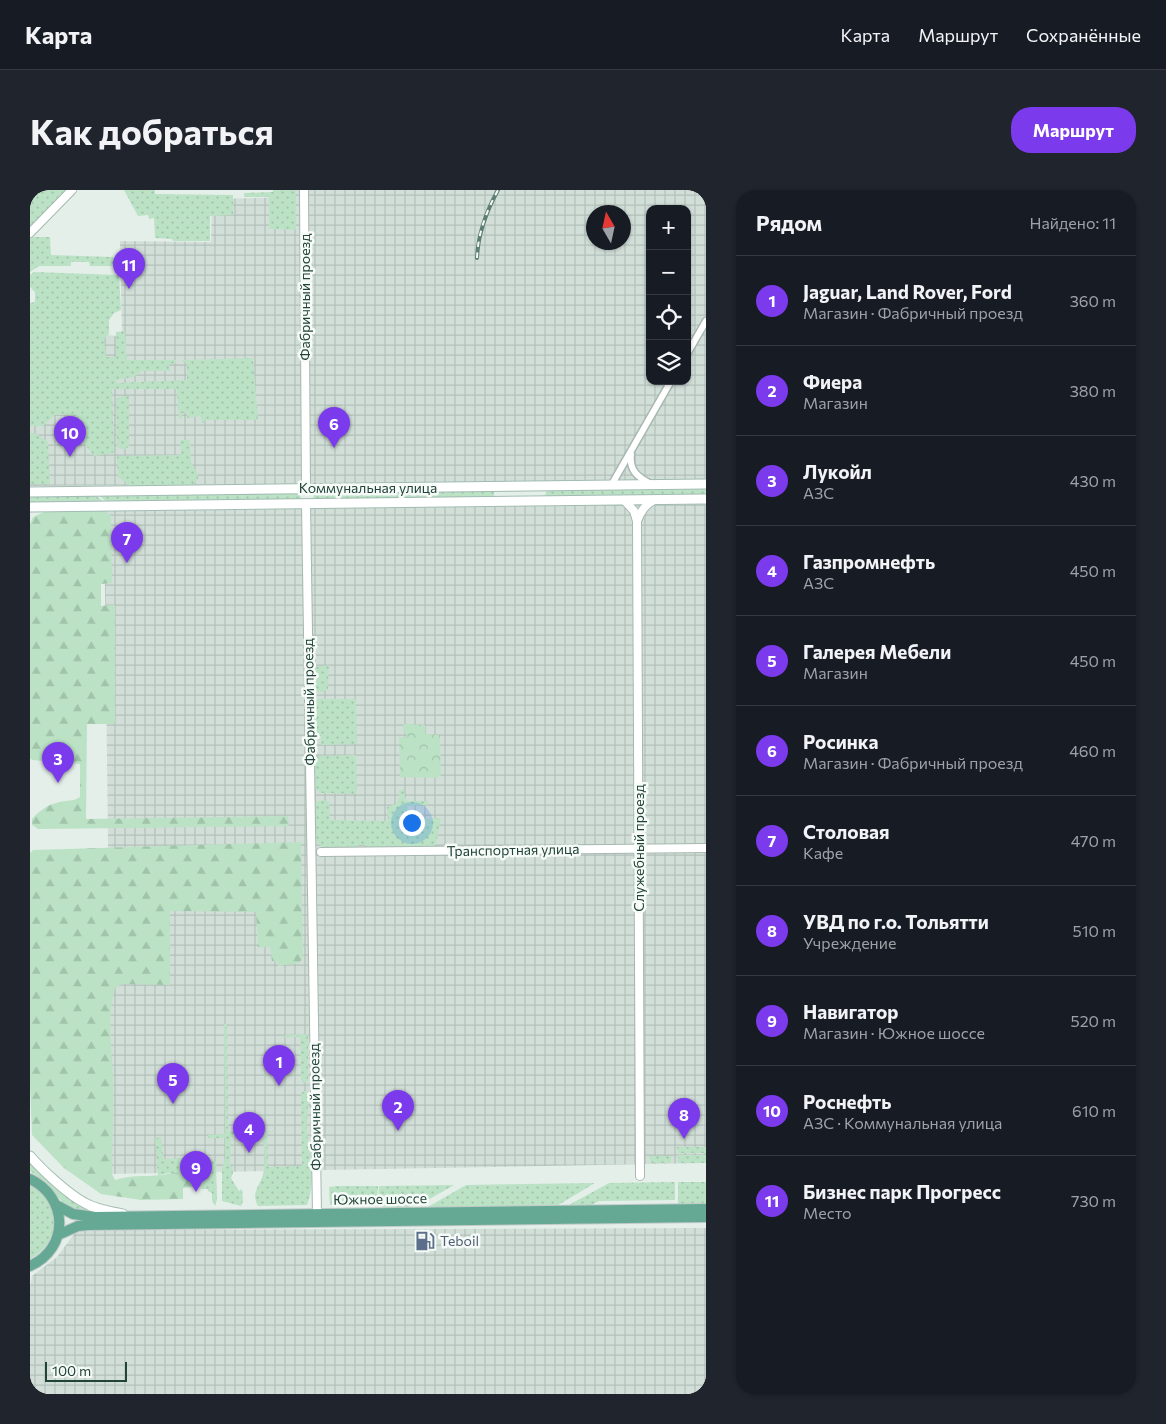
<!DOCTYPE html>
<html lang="ru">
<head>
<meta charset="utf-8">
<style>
	:root { --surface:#171b24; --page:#20242c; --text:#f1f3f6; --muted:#9ea1a6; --line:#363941; --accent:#7c3aed }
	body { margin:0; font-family:Commissioner,sans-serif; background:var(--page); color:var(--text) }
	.controls { position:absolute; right:15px; top:15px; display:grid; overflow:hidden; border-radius:10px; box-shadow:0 1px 4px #0004 }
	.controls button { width:45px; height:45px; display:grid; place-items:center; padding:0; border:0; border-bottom:1px solid var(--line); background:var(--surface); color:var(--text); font:25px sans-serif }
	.compass { position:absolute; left:556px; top:15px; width:45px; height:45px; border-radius:50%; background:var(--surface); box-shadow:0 1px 4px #0004; rotate:351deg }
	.scale { position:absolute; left:15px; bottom:12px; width:82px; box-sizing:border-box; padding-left:5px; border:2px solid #214339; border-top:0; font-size:14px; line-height:18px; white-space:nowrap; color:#214339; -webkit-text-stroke:4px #f6fbf8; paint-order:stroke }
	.you { position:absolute; left:381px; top:632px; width:18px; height:18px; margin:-12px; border:4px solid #fff; border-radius:50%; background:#1a73e8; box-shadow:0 0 0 8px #1a73e833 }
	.badge { display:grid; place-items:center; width:32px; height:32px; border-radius:50%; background:var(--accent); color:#fff; font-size:16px; font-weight:700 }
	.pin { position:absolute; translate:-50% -41px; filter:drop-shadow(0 1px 2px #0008) }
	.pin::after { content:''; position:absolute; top:26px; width:18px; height:15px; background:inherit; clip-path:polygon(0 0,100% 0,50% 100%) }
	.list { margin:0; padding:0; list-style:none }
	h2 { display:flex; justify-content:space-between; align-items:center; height:65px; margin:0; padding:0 20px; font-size:21px }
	h2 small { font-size:16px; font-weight:400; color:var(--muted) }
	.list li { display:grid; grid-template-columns:32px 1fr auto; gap:15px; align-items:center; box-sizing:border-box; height:90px; padding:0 20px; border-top:1px solid var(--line) }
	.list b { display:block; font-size:19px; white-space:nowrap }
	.list p { margin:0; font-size:16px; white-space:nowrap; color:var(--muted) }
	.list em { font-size:16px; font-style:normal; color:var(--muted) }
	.icon { flex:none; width:28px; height:28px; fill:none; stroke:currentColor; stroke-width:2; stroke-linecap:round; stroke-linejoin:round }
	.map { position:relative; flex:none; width:676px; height:1204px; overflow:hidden; border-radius:20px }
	header { display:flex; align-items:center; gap:30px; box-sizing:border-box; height:70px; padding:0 25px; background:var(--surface); border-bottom:1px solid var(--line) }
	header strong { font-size:24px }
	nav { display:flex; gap:28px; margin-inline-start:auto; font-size:18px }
	.intro { display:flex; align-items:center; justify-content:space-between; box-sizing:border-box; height:120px; padding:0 30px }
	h1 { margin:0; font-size:35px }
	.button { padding:12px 22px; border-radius:20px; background:var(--accent); color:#fff; font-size:18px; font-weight:700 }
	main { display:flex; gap:30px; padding:0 30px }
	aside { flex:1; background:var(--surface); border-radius:20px; box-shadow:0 1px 4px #0004 }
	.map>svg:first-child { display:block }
	.industrial { fill:url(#industrial-grid); fill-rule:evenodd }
	.grass { fill:url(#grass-dots) }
	.forest { fill:url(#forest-firs) }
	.park { fill:url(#park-crowns) }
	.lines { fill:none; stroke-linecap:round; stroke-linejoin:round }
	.minor-casing { stroke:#a6b8b1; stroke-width:9 }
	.tertiary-casing { stroke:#a6b8b1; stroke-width:10 }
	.secondary-casing { stroke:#a1bcb2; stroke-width:11 }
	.primary-casing { stroke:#c1cac8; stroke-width:12 }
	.minor { stroke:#fff; stroke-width:6 }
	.tertiary { stroke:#fff; stroke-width:8 }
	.secondary { stroke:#fff; stroke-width:9 }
	.primary { stroke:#65a995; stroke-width:10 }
	.rail-casing { stroke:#5c7e74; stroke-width:4 }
	.rail { stroke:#f6fbf8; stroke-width:2; stroke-dasharray:5.5; stroke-linecap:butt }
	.labels { text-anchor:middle; stroke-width:5; stroke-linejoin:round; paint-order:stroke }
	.street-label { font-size:14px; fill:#214339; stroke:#f6fbf8 }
	.service-label { font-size:14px; fill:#4e5e75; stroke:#f6fbf8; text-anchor:start }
</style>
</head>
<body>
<header>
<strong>Карта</strong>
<nav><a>Карта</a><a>Маршрут</a><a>Сохранённые</a></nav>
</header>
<div class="intro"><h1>Как добраться</h1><a class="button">Маршрут</a></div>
<main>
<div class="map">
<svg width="676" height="1204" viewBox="0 0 676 1204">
	<defs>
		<pattern id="industrial-grid" width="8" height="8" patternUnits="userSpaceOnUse" patternTransform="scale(1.25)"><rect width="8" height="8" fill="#d2dfd9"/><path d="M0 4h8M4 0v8" fill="none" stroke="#b4c1bb"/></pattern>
		<pattern id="grass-dots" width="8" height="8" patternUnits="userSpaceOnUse" patternTransform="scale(1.25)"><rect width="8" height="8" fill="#bbe2c5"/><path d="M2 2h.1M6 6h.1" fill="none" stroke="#a0c3aa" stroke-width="1.8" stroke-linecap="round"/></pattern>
		<pattern id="forest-firs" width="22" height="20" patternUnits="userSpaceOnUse" patternTransform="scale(1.25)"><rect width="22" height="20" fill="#bbe2c5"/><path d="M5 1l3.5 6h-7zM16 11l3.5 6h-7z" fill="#a0c3aa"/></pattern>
		<pattern id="park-crowns" width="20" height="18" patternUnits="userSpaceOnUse" patternTransform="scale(1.25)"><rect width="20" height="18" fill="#bbe2c5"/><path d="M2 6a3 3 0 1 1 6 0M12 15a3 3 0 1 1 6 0" fill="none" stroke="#a0c3aa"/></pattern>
	</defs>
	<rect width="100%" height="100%" fill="#e4efea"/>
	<path class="industrial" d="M 266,0 L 676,0 L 676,291 L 0,296 L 0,144 L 92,146 L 90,51 L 181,52 L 182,9 L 266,7 ZM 620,19 L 657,19 L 657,191 L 620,191 ZM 564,22 L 594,22 L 594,52 L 564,52 Z
		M 676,314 L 676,973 L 82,984 L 74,321 Z
		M 676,1038 L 676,1204 L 0,1204 L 0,1097 L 2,1086 L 27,1067 L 44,1044 L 55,1040 Z"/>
	<path class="grass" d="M 0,0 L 36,0 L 0,36 Z
		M 94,0 L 125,0 L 125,4 L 203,5 L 203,25 L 180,26 L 180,51 L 143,51 L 142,49 L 125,48 L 124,28 L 119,29 L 118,25 L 108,26 Z
		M 243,0 L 266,0 L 266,40 L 239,39 L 239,7 L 214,7 L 214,3 L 243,2 Z
		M 3,47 L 20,47 L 21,65 L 83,67 L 86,73 L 84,76 L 60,76 L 59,72 L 41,72 L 41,76 L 9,76 L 0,82 L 0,48 Z
		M 4,82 L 89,85 L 91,120 L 84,123 L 79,130 L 79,144 L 74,149 L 76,167 L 86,167 L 86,142 L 95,141 L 97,170 L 146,170 L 146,173 L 139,174 L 140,181 L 110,181 L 110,183 L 103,187 L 86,190 L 86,193 L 157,190 L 157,172 L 153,172 L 153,170 L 223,168 L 228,230 L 175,230 L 174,233 L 172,232 L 170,226 L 157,228 L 157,223 L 152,223 L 152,229 L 149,229 L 147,199 L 82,199 L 84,262 L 82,263 L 64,266 L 48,245 L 38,241 L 48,240 L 46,225 L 25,225 L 13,236 L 0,236 L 0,113 L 5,112 L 5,102 L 0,97 L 0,85 Z
		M 92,206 L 99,206 L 99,256 L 96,259 L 91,259 L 87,256 L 86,209 Z
		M 0,243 L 7,244 L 18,252 L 20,294 L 0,294 Z
		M 150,250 L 160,250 L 161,272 L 168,285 L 168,289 L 163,295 L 101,296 L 88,287 L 87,266 L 151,265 Z
		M 676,297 L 676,306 L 516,307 L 515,305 L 517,300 Z
		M 464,300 L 464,309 L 285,310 L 283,306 L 284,303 Z
		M 270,303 L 271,307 L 269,310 L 78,313 L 68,305 Z
		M 0,304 L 65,305 L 75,313 L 0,314 Z
		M 299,475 L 298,499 L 292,502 L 283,501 L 282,479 L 285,477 Z
		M 288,509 L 325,509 L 326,511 L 327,553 L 324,554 L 291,555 L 291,545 L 285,545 L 284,511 Z
		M 326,565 L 327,600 L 325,604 L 292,603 L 284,598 L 284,570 L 286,566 Z
		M 374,599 L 375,608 L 378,611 L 398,611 L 398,615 L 377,616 L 378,630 L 411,628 L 406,655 L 402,657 L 338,658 L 334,655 L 328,655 L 328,658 C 315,658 293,664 286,650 L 284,613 C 289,610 294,609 299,612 L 300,630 L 358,631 L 357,617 L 366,614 L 369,608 L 369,600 Z
		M 194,834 L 197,834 L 198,942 L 245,941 L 237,943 L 238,977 L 272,976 L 271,906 L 272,902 L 275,901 L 278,903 C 279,919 275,935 278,950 C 281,970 285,995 277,1015 L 228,1016 C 219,1001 234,993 234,978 C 235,968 234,956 233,946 L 201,947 L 200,976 L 202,976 L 203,983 L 201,988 L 209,1001 L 212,999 L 213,1011 L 211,1016 L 192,1011 L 192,980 L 195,968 L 195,948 L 178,948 L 178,945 L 194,944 L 195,942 Z
		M 278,844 L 278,891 L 274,893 L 271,890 L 270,847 L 255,847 L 255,845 Z
		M 131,947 L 133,969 L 179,967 L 186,972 L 187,1010 L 185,1016 L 182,1010 L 182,1003 L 178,1001 L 178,999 L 171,999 L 174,990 L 139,983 L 128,985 L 125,948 Z
		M 647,957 L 676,957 L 676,963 L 648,963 Z
		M 648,965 L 676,965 L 676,973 L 648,973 Z
		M 619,966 L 641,966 L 641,973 L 621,973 Z
		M 0,971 L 72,1022 L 46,1021 L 34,1014 L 16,992 L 0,981 Z
		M 645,992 L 645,1010 L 569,1011 L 560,1016 L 537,1016 L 579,993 Z
		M 648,992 L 676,992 L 676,1015 L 648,1015 Z
		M 565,993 L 525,1017 L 396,1018 L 436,995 Z
		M 0,994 C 31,1013 33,1051 0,1069 Z
		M 424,995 C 401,1008 378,1025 350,1016 L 350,1013 L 348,1013 L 349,996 Z
		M 307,996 L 348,996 L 347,1013 L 300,1015 L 299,997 Z"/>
	<path class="forest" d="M 74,321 L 81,325 L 82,393 L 71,394 L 71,416 L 85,415 L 85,534 L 57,534 L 56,629 L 258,626 L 259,636 L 8,639 L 2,635 L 2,629 C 8,622 17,615 26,613 C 34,610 43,612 50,607 L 50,574 L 2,570 L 0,568 L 0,334 L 3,327 L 14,322 Z
		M 271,652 L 273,768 L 269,773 L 248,776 L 248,772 L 242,771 L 240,757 L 228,757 L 226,722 L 140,721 L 140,795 L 92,794 L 85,798 C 77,826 82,858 83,887 C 84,919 82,952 82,984 L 85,990 C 97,986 108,986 120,986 C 138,985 159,977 174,990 L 171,997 L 153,998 L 153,1009 L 111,1010 L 71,1004 L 34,978 L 2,945 L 0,892 L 0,663 L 3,660 Z"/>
	<path class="park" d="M 373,534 L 395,535 L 395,544 L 410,545 L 411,585 L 407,588 L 370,587 L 369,547 L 378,547 L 373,541 Z"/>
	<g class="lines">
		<defs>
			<path id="minor" d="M 657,164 L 676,131
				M 601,264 C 599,280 607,287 621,294
				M 582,294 L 641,191"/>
			<path id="tertiary" d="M 274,0 L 276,299
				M 0,43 L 42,0
				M 594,310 L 604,321 L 607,331 L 610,986
				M 276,314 L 287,1024
				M 607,331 C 611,321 615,315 624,310
				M 291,662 L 676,658"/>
			<path id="secondary" d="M 0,302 L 676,294
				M 0,317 L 676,309
				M 0,966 C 12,980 39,1005 55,1013 C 67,1020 80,1021 93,1024"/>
			<path id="primary" d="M 0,989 C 38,1007 40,1058 0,1076
				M 26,1015 L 43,1024 L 65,1027 L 676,1019
				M 28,1045 L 48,1036 L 58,1035 L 676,1027"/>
		</defs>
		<use href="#minor" class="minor-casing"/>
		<use href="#tertiary" class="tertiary-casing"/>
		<use href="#secondary" class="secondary-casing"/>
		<use href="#primary" class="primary-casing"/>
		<use href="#minor" class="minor"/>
		<use href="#tertiary" class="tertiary"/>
		<use href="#secondary" class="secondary"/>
		<use href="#primary" class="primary"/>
		<defs>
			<path id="rail" d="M 447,68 C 448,43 456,22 468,0"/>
		</defs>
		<use href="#rail" class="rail-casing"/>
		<use href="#rail" class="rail"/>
	</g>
	<defs>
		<symbol id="fuel-bare" viewBox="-9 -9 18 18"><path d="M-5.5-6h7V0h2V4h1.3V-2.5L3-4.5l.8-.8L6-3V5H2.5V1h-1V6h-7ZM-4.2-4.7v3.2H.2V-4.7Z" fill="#5c6f8a" stroke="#f6fbf8" stroke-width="2.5" paint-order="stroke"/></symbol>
	</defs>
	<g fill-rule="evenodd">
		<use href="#fuel-bare" x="381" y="1037" width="28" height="28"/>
	</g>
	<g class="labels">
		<g class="street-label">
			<text transform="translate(275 107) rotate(-90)" y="5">Фабричный проезд</text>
			<text x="338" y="303">Коммунальная улица</text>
			<text transform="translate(279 512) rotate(-91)" y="5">Фабричный проезд</text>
			<text transform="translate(609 658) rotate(-90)" y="5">Служебный проезд</text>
			<text transform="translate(483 660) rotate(-1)" y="5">Транспортная улица</text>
			<text transform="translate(285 917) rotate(-91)" y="5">Фабричный проезд</text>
			<text transform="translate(350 1009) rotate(-1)" y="5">Южное шоссе</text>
		</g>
		<g class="service-label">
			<text x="410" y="1056">Teboil</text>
		</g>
	</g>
</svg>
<div class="controls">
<button>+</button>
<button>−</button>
<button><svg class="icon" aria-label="locate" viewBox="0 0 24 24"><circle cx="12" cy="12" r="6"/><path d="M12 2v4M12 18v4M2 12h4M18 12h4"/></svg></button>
<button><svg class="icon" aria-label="layers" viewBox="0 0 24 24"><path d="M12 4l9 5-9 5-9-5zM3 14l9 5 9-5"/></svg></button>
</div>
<svg class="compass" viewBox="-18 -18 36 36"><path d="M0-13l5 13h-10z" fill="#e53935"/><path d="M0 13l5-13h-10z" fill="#9ea1a6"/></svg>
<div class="scale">100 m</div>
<div class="you"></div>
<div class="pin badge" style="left:249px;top:896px">1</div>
<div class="pin badge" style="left:368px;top:941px">2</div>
<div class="pin badge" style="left:28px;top:593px">3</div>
<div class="pin badge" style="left:219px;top:963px">4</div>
<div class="pin badge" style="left:143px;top:914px">5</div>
<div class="pin badge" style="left:304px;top:258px">6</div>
<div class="pin badge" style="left:97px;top:373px">7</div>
<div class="pin badge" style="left:654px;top:949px">8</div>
<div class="pin badge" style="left:166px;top:1002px">9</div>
<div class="pin badge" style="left:40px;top:267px">10</div>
<div class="pin badge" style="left:99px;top:99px">11</div>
</div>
<aside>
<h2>Рядом<small>Найдено: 11</small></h2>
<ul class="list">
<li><span class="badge">1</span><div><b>Jaguar, Land Rover, Ford</b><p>Магазин · Фабричный проезд</p></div><em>360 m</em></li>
<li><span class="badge">2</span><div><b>Фиера</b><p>Магазин</p></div><em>380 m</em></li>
<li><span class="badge">3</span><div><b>Лукойл</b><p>АЗС</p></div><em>430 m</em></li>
<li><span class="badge">4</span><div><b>Газпромнефть</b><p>АЗС</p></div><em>450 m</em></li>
<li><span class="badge">5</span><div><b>Галерея Мебели</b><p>Магазин</p></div><em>450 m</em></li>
<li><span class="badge">6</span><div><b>Росинка</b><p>Магазин · Фабричный проезд</p></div><em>460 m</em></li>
<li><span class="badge">7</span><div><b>Столовая</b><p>Кафе</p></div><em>470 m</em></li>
<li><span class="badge">8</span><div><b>УВД по г.о. Тольятти</b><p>Учреждение</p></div><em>510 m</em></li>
<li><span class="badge">9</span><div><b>Навигатор</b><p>Магазин · Южное шоссе</p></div><em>520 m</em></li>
<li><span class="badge">10</span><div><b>Роснефть</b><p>АЗС · Коммунальная улица</p></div><em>610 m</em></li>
<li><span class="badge">11</span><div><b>Бизнес парк Прогресс</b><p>Место</p></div><em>730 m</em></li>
</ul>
</aside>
</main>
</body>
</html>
